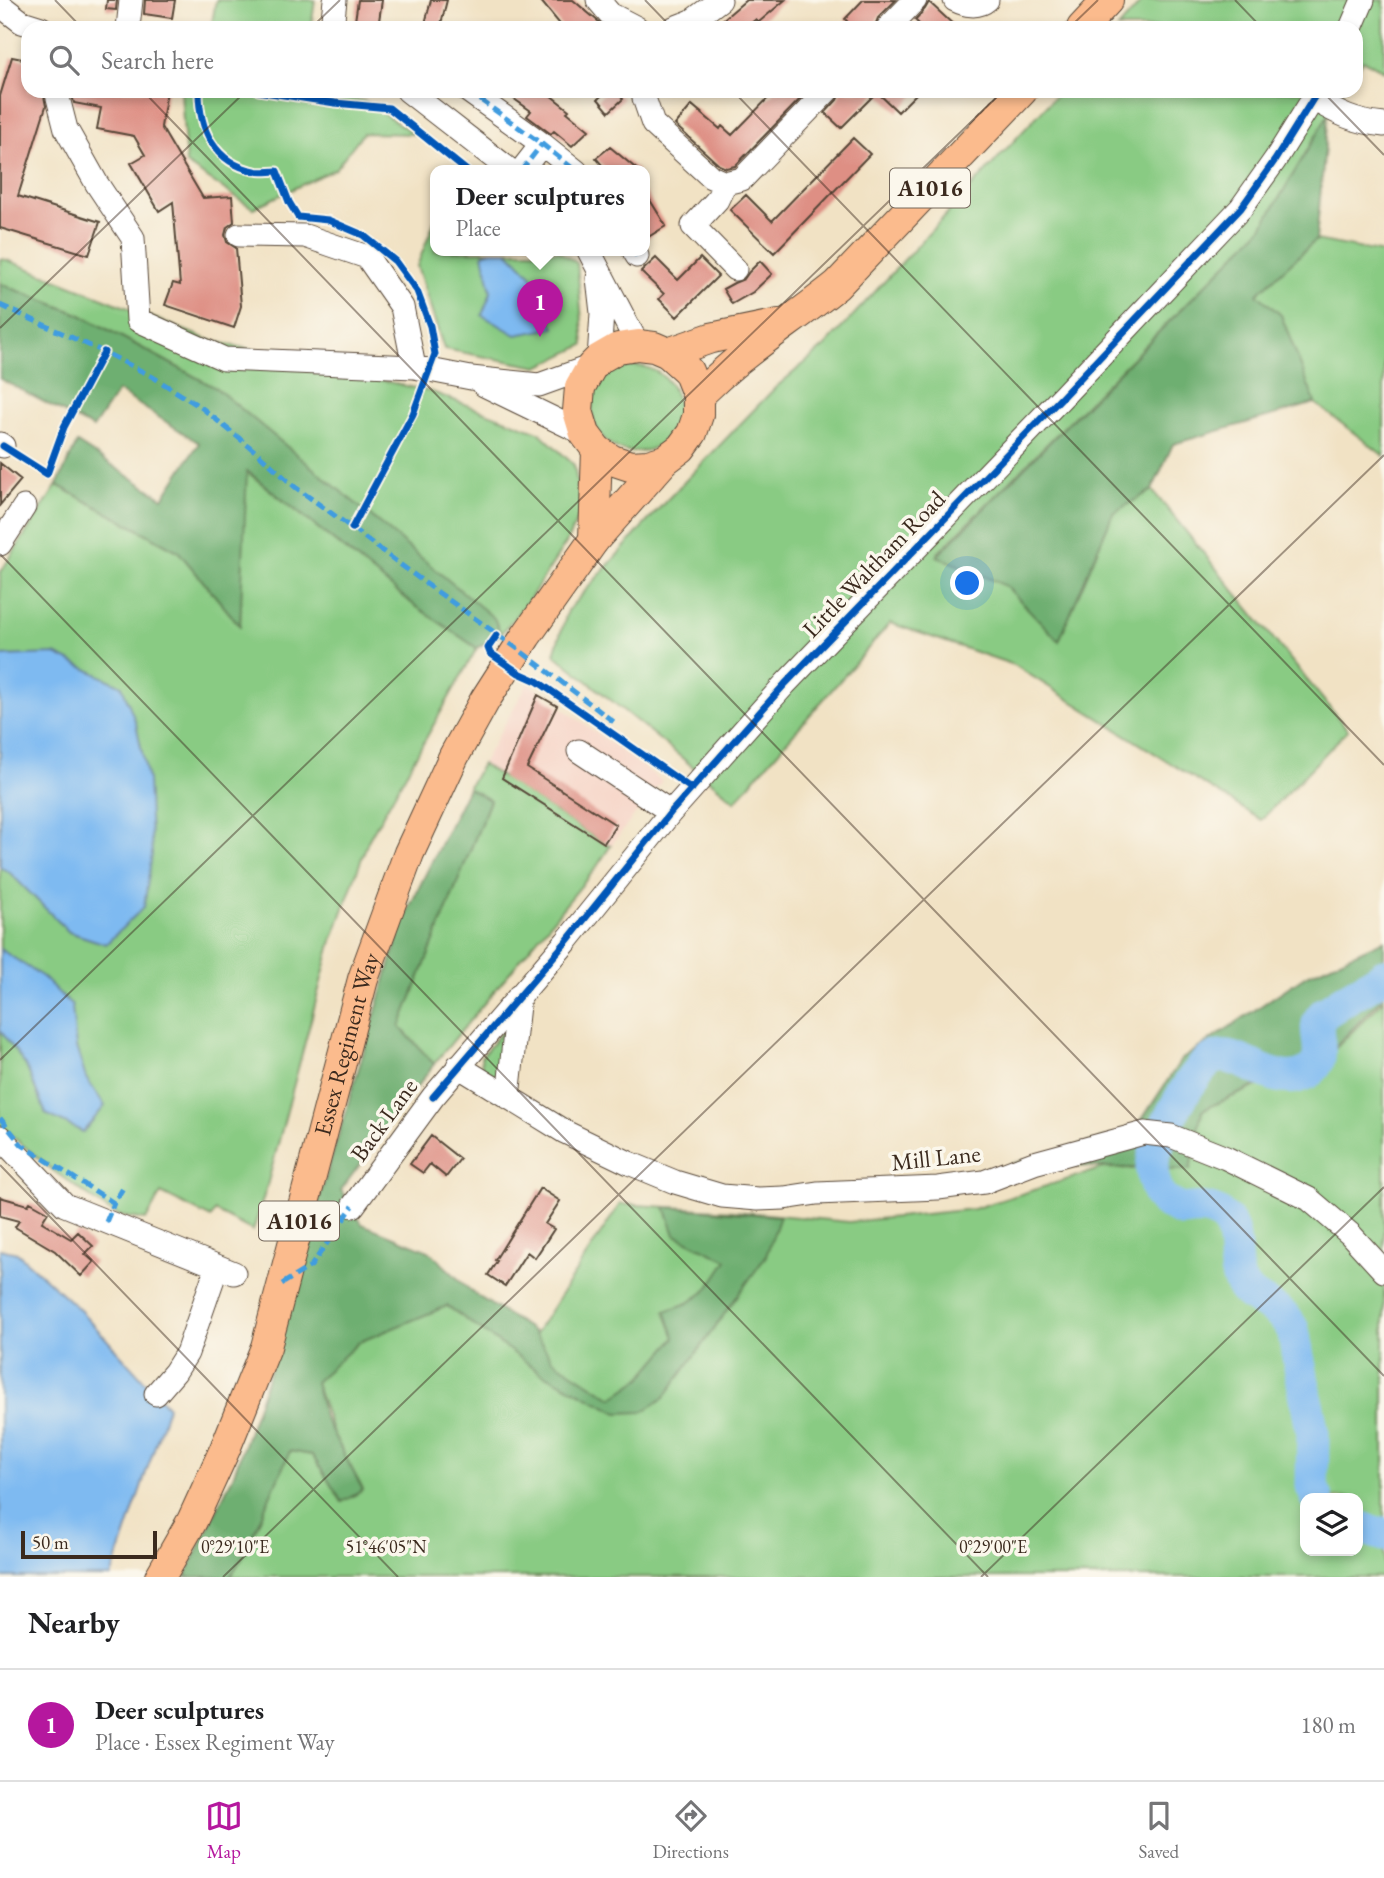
<!DOCTYPE html>
<html lang="en">
<head>
<meta charset="utf-8">
<style>
	:root { --surface:#fff; --page:#f2f2f2; --text:#202124; --muted:#757577; --line:#e0e0e0; --accent:#b5179e }
	body { margin:0; font-family:"EB Garamond",serif; background:var(--page); color:var(--text) }
	.controls { position:absolute; right:21px; bottom:21px; display:grid; overflow:hidden; border-radius:14px; box-shadow:0 4px 10px #0003 }
	.controls button { width:63px; height:63px; display:grid; place-items:center; padding:0; border:0; border-bottom:2px solid var(--line); background:var(--surface); color:var(--text); font:35px sans-serif }
	.scale { position:absolute; left:21px; bottom:18px; width:136px; box-sizing:border-box; padding-left:7px; border:4px solid #3b2a1e; border-top:0; font-size:19px; line-height:24px; white-space:nowrap; color:#3b2a1e; -webkit-text-stroke:5px #fbf7ec; paint-order:stroke }
	.you { position:absolute; left:968px; top:584px; width:24px; height:24px; margin:-18px; border:5px solid #fff; border-radius:50%; background:#1a73e8; box-shadow:0 0 0 10px #1a73e833 }
	.badge { display:grid; place-items:center; width:46px; height:46px; border-radius:50%; background:var(--accent); color:#fff; font-size:23px; font-weight:700 }
	.pin { position:absolute; translate:-50% -58px; filter:drop-shadow(0 2px 4px #0008) }
	.pin::after { content:''; position:absolute; top:37px; width:24px; height:21px; background:inherit; clip-path:polygon(0 0,100% 0,50% 100%) }
	.popup { position:absolute; left:430px; top:165px; width:220px; height:91px; box-sizing:border-box; display:grid; place-content:center; border-radius:14px; background:var(--surface); filter:drop-shadow(0 2px 5px #0005); font-size:23px; white-space:nowrap; color:var(--muted) }
	.popup b { font-size:26px; color:var(--text) }
	.popup::after { content:''; position:absolute; left:50%; top:100%; margin-left:-14px; border:14px solid transparent; border-top-color:var(--surface) }
	.list { margin:0; padding:0; list-style:none }
	h2 { display:flex; justify-content:space-between; align-items:center; height:91px; margin:0; padding:0 28px; font-size:30px }
	h2 small { font-size:23px; font-weight:400; color:var(--muted) }
	.list li { display:grid; grid-template-columns:46px 1fr auto; gap:21px; align-items:center; box-sizing:border-box; height:112px; padding:0 28px; border-top:2px solid var(--line) }
	.list b { display:block; font-size:26px; white-space:nowrap }
	.list p { margin:0; font-size:23px; white-space:nowrap; color:var(--muted) }
	.list em { font-size:23px; font-style:normal; color:var(--muted) }
	.icon { flex:none; width:38px; height:38px; fill:none; stroke:currentColor; stroke-width:2; stroke-linecap:round; stroke-linejoin:round }
	.map { position:relative; flex:none; width:1384px; height:1577px; overflow:hidden }
	.search { position:absolute; background:var(--surface); box-shadow:0 4px 10px #0003; left:21px; right:21px; top:21px; height:77px; display:flex; align-items:center; gap:18px; box-sizing:border-box; padding:0 24px; border-radius:21px; color:var(--muted); font-size:26px }
	.sheet { height:203px; background:var(--surface) }
	nav { display:flex; justify-content:space-around; align-items:center; box-sizing:border-box; height:98px; border-top:2px solid var(--line); background:var(--surface); font-size:19px; color:var(--muted) }
	nav a { display:grid; justify-items:center; gap:4px }
	nav .on { color:var(--accent) }
	.map>svg:first-child { display:block }
	.built { fill:#f6d2c4 }
	.green { fill:#89cb83; stroke:#627a50; stroke-width:2; fill-rule:evenodd }
	.forest { fill:#6eaf71; stroke:#546c48; stroke-width:2 }
	.water { fill:#7ebaf1; stroke:#5c7288; stroke-width:2 }
	.lines { fill:none; stroke-linecap:round; stroke-linejoin:round }
	.river { stroke:#7ebaf1; stroke-width:33 }
	.building { fill:#de8f84 }
	.minor-casing { stroke:#564637; stroke-width:25 }
	.major-casing { stroke:#564637; stroke-width:32 }
	.minor { stroke:#fff; stroke-width:23 }
	.major { stroke:#fbbb8d; stroke-width:30 }
	.quiet { stroke:#3f9ce0; stroke-width:5; stroke-dasharray:10 5; stroke-linecap:butt }
	.cycleway-casing { stroke:#fbf7ec; stroke-width:11 }
	.cycleway { stroke:#0057b8; stroke-width:7 }
	.ticks { fill:none; stroke:#3b2a1e; stroke-width:2; stroke-opacity:0.45 }
	.labels { text-anchor:middle; stroke-width:7; stroke-linejoin:round; paint-order:stroke }
	.shield { fill:#fbf7ec; stroke:#75685c; stroke-width:2 }
	.shield-label { font-size:23px; font-weight:bold; fill:#3b2a1e }
	.street-label { font-size:24px; fill:#3b2a1e; stroke:#fbf7ec }
	.ticks-label { font-size:18px; text-anchor:middle; fill:#3b2a1e; stroke:#fbf7ec; stroke-width:7; stroke-linejoin:round; paint-order:stroke }
</style>
</head>
<body>
<div class="map">
<svg width="1384" height="1577" viewBox="0 0 1384 1577">
	<rect width="100%" height="100%" fill="#fbf7ec"/>
	<filter id="ink" filterUnits="userSpaceOnUse"><feTurbulence type="fractalNoise" baseFrequency=".0143" numOctaves="2"/><feDisplacementMap in="SourceGraphic" scale="14" xChannelSelector="R" yChannelSelector="G"/><feConvolveMatrix kernelMatrix="1 2 1 2 8 2 1 2 1" color-interpolation-filters="sRGB"/></filter>
	<filter id="wash" filterUnits="userSpaceOnUse"><feTurbulence type="fractalNoise" baseFrequency=".00686" numOctaves="4" result="noise"/><feDisplacementMap in="SourceGraphic" scale="28" xChannelSelector="R" yChannelSelector="G"/><feGaussianBlur stdDeviation="1.57" result="paint"/><feColorMatrix in="noise" values="0 0 0 0 0 0 0 0 0 0 0 0 0 0 0 0 0 1.4 0 .05"/><feComposite in="paint" operator="in"/></filter>
	<g filter="url(#wash)">
		<rect width="100%" height="100%" fill="#f1e2c4"/>
		<path class="built" d="M 528,683 L 662,781 L 611,845 L 604,843 L 482,764 Z"/>
		<path class="green" d="M 216,0 L 315,0 L 311,28 L 215,28 L 212,23 Z
			M 1143,0 L 1384,0 L 1384,71 L 1363,60 L 1356,71 L 1356,28 L 1118,28 Z
			M 181,91 L 310,91 L 365,101 L 414,134 L 363,133 L 335,169 L 253,208 L 186,164 Z
			M 1060,91 L 1343,91 L 1261,229 L 938,553 L 1002,581 L 1059,640 L 1113,513 L 1152,490 L 1348,730 L 1261,820 L 1014,665 L 890,623 L 735,801 L 554,654 L 568,610 L 664,503 L 775,388 L 825,346 Z
			M 435,220 L 435,251 L 558,251 L 577,263 L 584,345 L 538,367 L 444,349 L 417,266 Z
			M 1316,240 L 1384,253 L 1384,456 L 1315,403 L 1281,315 L 1256,294 Z
			M 0,259 L 7,260 L 209,340 L 432,392 L 539,432 L 574,465 L 582,509 L 566,543 L 529,600 L 501,634 L 494,619 L 216,388 L 79,314 L 0,284 Z
			M592 409a43 43 0 1 1 86 0a43 43 0 1 1-86 0Z
			M 246,471 L 414,605 L 477,648 L 368,841 L 331,944 L 267,1186 L 253,1231 L 215,1211 L 211,1218 L 161,1193 L 146,1220 L 120,1216 L 108,1210 L 55,1172 L 0,1126 L 0,573 L 57,485 L 178,551 L 240,625 Z
			M 482,764 L 604,843 L 611,845 L 596,868 L 434,1064 L 400,1027 L 490,801 L 468,788 Z
			M 1384,1000 L 1384,1577 L 230,1577 L 245,1553 L 289,1451 L 312,1455 L 342,1502 L 363,1490 L 333,1433 L 315,1382 L 359,1342 L 474,1294 L 535,1334 L 620,1204 L 734,1211 L 849,1222 L 973,1209 L 1103,1168 L 1189,1170 L 1202,1110 L 1329,1055 ZM 1305,1498 L 1358,1498 L 1358,1551 L 1305,1551 Z
			M 509,1023 L 501,1076 L 498,1079 L 482,1068 L 481,1057 Z"/>
		<path class="forest" d="M 1328,115 L 1316,240 L 1257,294 L 1281,315 L 1315,403 L 1173,444 L 1152,490 L 1113,513 L 1059,641 L 1006,586 L 937,556 L 1261,229 Z
			M 0,284 L 79,314 L 216,388 L 494,618 L 501,634 L 477,648 L 414,605 L 247,471 L 240,626 L 178,551 L 57,485 L 77,443 L 163,498 L 199,443 L 118,391 L 93,428 L 0,379 Z
			M 468,788 L 490,800 L 400,1027 L 434,1064 L 341,1190 L 362,1224 L 429,1251 L 474,1294 L 533,1331 L 553,1360 L 612,1398 L 641,1378 L 675,1338 L 665,1311 L 688,1303 L 707,1290 L 727,1260 L 675,1235 L 665,1207 L 780,1216 L 766,1256 L 664,1398 L 642,1412 L 618,1413 L 540,1372 L 447,1306 L 359,1342 L 315,1382 L 324,1417 L 363,1490 L 342,1502 L 312,1455 L 290,1451 L 245,1553 L 230,1577 L 185,1577 L 233,1476 L 279,1345 L 300,1263 L 404,918 Z
			M 1384,940 L 1384,996 L 1329,1053 L 1202,1110 L 1190,1170 L 1010,1164 L 1135,1130 L 1181,1060 L 1305,976 Z"/>
		<path class="water" d="M 491,251 L 508,251 L 532,276 L 554,328 L 516,335 L 482,315 L 491,292 L 483,254 Z
			M 55,654 L 122,686 L 136,723 L 148,780 L 152,854 L 144,907 L 106,944 L 69,932 L 10,873 L 0,867 L 0,656 Z
			M 0,949 L 43,977 L 72,1006 L 76,1047 L 86,1078 L 105,1106 L 83,1132 L 46,1114 L 26,1066 L 0,1030 Z
			M 0,1249 L 17,1253 L 81,1311 L 168,1407 L 111,1577 L 0,1577 Z"/>
		<g class="lines">
			<path class="river" d="M 1317,1498 L 1312,1487 L 1313,1434 L 1293,1330 C 1291,1326 1288,1321 1284,1317 C 1273,1305 1252,1301 1242,1286 C 1230,1268 1240,1242 1229,1224 C 1220,1211 1207,1207 1192,1209 C 1189,1209 1185,1210 1182,1210 C 1181,1210 1173,1206 1172,1205 C 1171,1205 1163,1201 1163,1200 C 1157,1194 1153,1179 1152,1170 C 1152,1144 1190,1074 1211,1060 C 1236,1044 1273,1092 1307,1073 C 1333,1058 1308,1031 1322,1016 C 1325,1012 1331,1009 1335,1006 C 1350,995 1368,987 1384,975
				M 1358,1527 L 1384,1535"/>
		</g>
		<g id="blocks">
			<path class="building" d="M 107,0 L 117,0 L 116,10 L 106,9 Z
				M 145,0 L 175,0 L 172,18 L 144,14 Z
				M 358,0 L 382,0 L 378,28 L 354,28 Z
				M 431,0 L 447,0 L 440,28 L 424,28 Z
				M 540,0 L 573,0 L 606,28 L 563,28 Z
				M 746,0 L 785,0 L 759,22 L 756,19 L 745,28 L 713,28 Z
				M 863,0 L 896,0 L 878,18 L 874,28 L 840,28 L 847,21 L 845,19 Z
				M 929,2 L 957,28 L 923,28 L 915,20 L 925,9 Z
				M 12,57 L 28,60 L 28,91 L 43,91 L 46,106 L 18,196 L 100,222 L 89,255 L 0,228 L 0,96 Z
				M 71,91 L 167,91 L 161,127 L 203,198 L 232,196 L 234,222 L 227,227 L 225,235 L 227,242 L 236,248 L 241,306 L 234,328 L 165,305 L 173,283 L 180,285 L 173,202 L 159,211 L 131,163 L 145,155 L 134,136 L 97,129 L 101,108 L 74,103 Z
				M 503,91 L 545,91 L 569,110 L 567,112 L 589,130 L 572,146 L 554,131 L 551,134 L 527,116 L 531,111 Z
				M 606,91 L 616,91 L 623,99 L 609,112 L 598,99 Z
				M 775,91 L 808,91 L 735,166 L 726,168 L 719,165 L 675,125 L 692,105 L 720,129 L 722,126 L 732,135 Z
				M 841,91 L 919,91 L 898,112 L 877,92 L 841,128 L 825,113 L 837,100 Z
				M 853,138 L 870,154 L 774,253 L 730,210 L 746,195 L 772,221 Z
				M 610,147 L 639,171 L 607,171 L 596,158 Z
				M 645,192 L 666,226 L 645,239 Z
				M 656,258 L 678,280 L 700,258 L 718,276 L 677,317 L 659,299 L 664,294 L 641,272 Z
				M 760,261 L 772,274 L 753,292 L 732,304 L 723,289 L 734,283 L 744,279 L 749,272 Z
				M 0,463 L 21,480 L 0,505 Z
				M 538,695 L 557,706 L 527,768 L 616,825 L 604,843 L 502,778 Z
				M 431,1136 L 460,1159 L 446,1177 L 430,1164 L 423,1173 L 410,1164 Z
				M 540,1188 L 560,1201 L 545,1224 L 554,1229 L 535,1258 L 527,1252 L 505,1286 L 488,1275 L 497,1261 L 495,1260 Z
				M 0,1197 L 28,1205 L 30,1202 L 48,1212 L 42,1222 L 71,1239 L 78,1232 L 93,1246 L 85,1254 L 94,1262 L 81,1276 L 55,1251 L 15,1227 L 19,1221 L 0,1216 Z"/>
		</g>
	</g>
	<g filter="url(#ink)">
		<use href="#blocks" fill-opacity="0" stroke="#564637" stroke-width="2"/>
		<g class="lines">
			<defs>
				<path id="minor" d="M 598,0 L 610,14 L 637,28
					M 955,0 C 965,5 978,8 987,0
					M 0,5 L 22,22 L 41,28
					M 128,28 L 131,0
					M 332,28 L 335,0
					M 674,28 L 692,21 L 720,0
					M 888,28 L 915,0
					M 1351,28 L 1363,0
					M 408,91 L 511,171
					M 468,91 L 542,144 L 576,171
					M 645,91 L 644,98 L 653,124 L 711,177 L 725,183 L 742,179 L 827,91
					M 57,94 L 66,129 L 97,184 L 133,238 L 138,320 L 224,359 L 414,367 L 471,378 L 539,385 L 592,366
					M 1313,99 C 1339,114 1354,122 1384,125
					M 521,171 L 542,144
					M 725,183 L 717,200 L 693,226 L 735,269
					M 239,235 L 305,236 L 367,257 L 402,307 L 414,367
					M 589,251 L 638,345
					M 634,251 L 637,256
					M 598,278 L 602,313 L 599,359
					M 484,385 L 585,434
					M 0,444 L 3,446
					M 0,544 L 24,507
					M 579,751 L 671,812
					M 458,1066 L 565,1132 L 629,1163 L 675,1182 L 722,1196 L 758,1199 L 784,1198 L 817,1193 L 938,1188 L 984,1182 L 1034,1163 L 1144,1133 L 1171,1136 L 1226,1158 L 1309,1199 L 1350,1234 L 1384,1271
					M 508,1097 L 519,996
					M 0,1137 L 65,1205 L 234,1273
					M 353,1206 L 433,1097 L 566,942 L 671,812 L 785,684 L 1064,395 L 1241,208 L 1275,160 L 1318,91
					M 156,1394 L 175,1372 L 187,1353 L 217,1267"/>
				<g id="major">
					<path d="M 1082,28 L 1108,0"/>
					<path d="M 668,353 L 711,338 L 779,324"/>
					<path d="M 698,396 C 711,384 724,371 738,360 C 770,334 805,311 837,285 L 1022,91"/>
					<path d="M 594,540 L 597,450"/>
					<path id="s1" d="M 160,1577 L 192,1521 L 225,1449 L 266,1347 L 363,979 L 409,853 L 454,756 L 485,700 L 526,636 L 594,540 L 665,460 L 681,448 L 692,433 L 698,415 L 698,396 L 688,371 L 668,353 L 654,347 L 638,345 L 618,348 L 599,359 L 592,366 L 580,387 L 578,411 L 585,434 L 597,450 L 612,460 L 630,466 L 648,465 L 665,460"/>
				</g>
			</defs>
			<use href="#minor" class="minor-casing"/>
			<use href="#major" class="major-casing"/>
			<use href="#minor" class="minor"/>
			<use href="#major" class="major"/>
			<path class="quiet" d="M 468,91 L 542,144 L 576,171
				M 521,171 L 542,144
				M 634,251 L 637,256
				M 0,305 L 104,352 L 153,377 L 202,408 L 261,456 L 295,487 L 352,528 L 425,583 L 518,649 L 614,722
				M 0,1118 L 22,1145 L 114,1203 L 123,1188
				M 106,1222 L 114,1203
				M 282,1284 L 311,1266 L 353,1206"/>
			<defs>
				<path id="cycleway" d="M 199,91 C 199,129 214,163 255,171 C 262,173 270,171 277,171 L 289,202 L 298,217 L 328,220 L 363,235 L 395,261 L 417,291 L 430,326 L 435,354 L 413,414 L 352,528
					M 258,91 L 335,103 L 389,108 L 467,171
					M 3,446 L 47,474 L 64,427 L 104,352
					M 497,635 L 488,648 L 490,653 L 519,673 L 537,681 L 692,789
					M 433,1097 L 566,942 L 671,812 L 785,684 L 1064,395 L 1241,208 L 1275,160 L 1318,91"/>
			</defs>
			<use href="#cycleway" class="cycleway-casing"/>
			<use href="#cycleway" class="cycleway"/>
		</g>
	</g>
	<path class="ticks" d="M 55,0 L 82,28M 645,0 L 672,28M 1235,0 L 1262,28M 311,28 L 340,0M 1069,28 L 1098,0M 143,91 L 1384,1376M 733,91 L 1384,765M 1322,91 L 1384,155M 0,328 L 246,91M 0,554 L 988,1577M 0,1060 L 1003,91M 0,1165 L 398,1577M 223,1577 L 1384,455M 981,1577 L 1384,1187"/>
	<g class="labels">
		<g class="shield">
			<rect x="890" y="168.5" width="80" height="39" rx="5"/>
			<rect x="259" y="1201.5" width="80" height="39" rx="5"/>
		</g>
		<g class="shield-label">
			<text x="930" y="196">A1016</text>
			<text x="299" y="1229">A1016</text>
		</g>
		<g class="street-label">
			<text transform="translate(874 564) rotate(-46)" y="8">Little Waltham Road</text>
			<text dy="8" stroke="none"><textPath href="#s1" startOffset="567">Essex Regiment Way</textPath></text>
			<text transform="translate(384 1120) rotate(-54)" y="8">Back Lane</text>
			<text transform="translate(936 1158) rotate(-6)" y="8">Mill Lane</text>
		</g>
	</g>
	<g class="ticks-label">
		<text x="386" y="1553">51°46'05"N</text>
		<text x="235" y="1553">0°29'10"E</text>
		<text x="993" y="1553">0°29'00"E</text>
	</g>
</svg>
<div class="controls">
<button><svg class="icon" aria-label="layers" viewBox="0 0 24 24"><path d="M12 4l9 5-9 5-9-5zM3 14l9 5 9-5"/></svg></button>
</div>
<div class="scale">50 m</div>
<div class="you"></div>
<div class="pin badge" style="left:540px;top:337px">1</div>
<div class="popup"><b>Deer sculptures</b>Place</div>
<div class="search"><svg class="icon" aria-label="search" viewBox="0 0 24 24"><circle cx="10" cy="10" r="6"/><path d="M15 15l6 6"/></svg>Search here</div>
</div>
<section class="sheet">
<h2>Nearby<small></small></h2>
<ul class="list">
<li><span class="badge">1</span><div><b>Deer sculptures</b><p>Place · Essex Regiment Way</p></div><em>180 m</em></li>
</ul>
</section>
<nav>
<a class="on"><svg class="icon" aria-label="map" viewBox="0 0 24 24"><path d="M3 6l6-2 6 2 6-2v14l-6 2-6-2-6 2zM9 4v14M15 6v14"/></svg>Map</a>
<a><svg class="icon" aria-label="directions" viewBox="0 0 24 24"><path d="M12 3l9 9-9 9-9-9zM9 14v-3h6M13 9l2 2-2 2"/></svg>Directions</a>
<a><svg class="icon" aria-label="saved" viewBox="0 0 24 24"><path d="M7 4h10v16l-5-4-5 4z"/></svg>Saved</a>
</nav>
</body>
</html>
